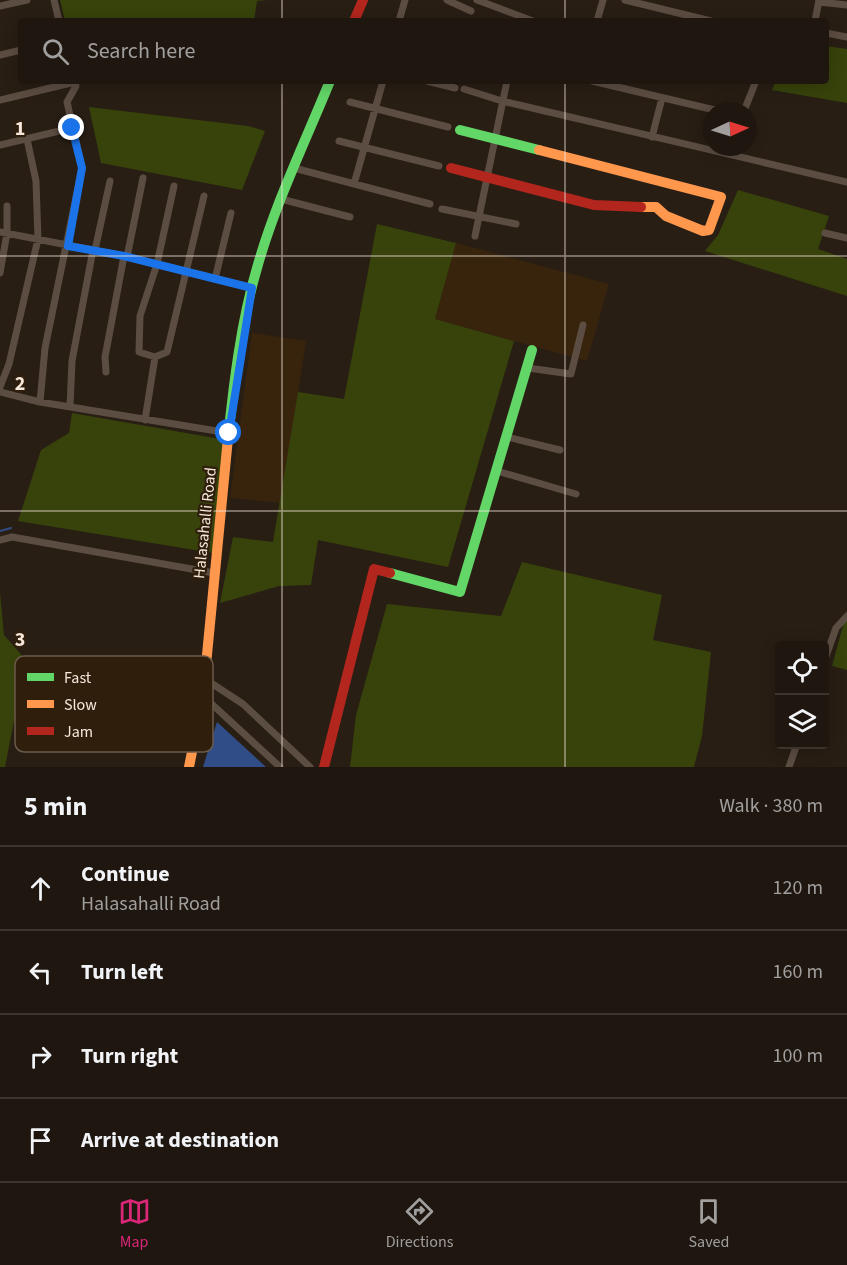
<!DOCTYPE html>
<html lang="en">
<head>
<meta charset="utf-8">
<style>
	:root { --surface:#1e160f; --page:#261f18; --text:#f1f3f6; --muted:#a19f9e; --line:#3c352f; --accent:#db2777 }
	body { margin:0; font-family:"Source Sans 3",sans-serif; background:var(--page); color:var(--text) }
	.controls { position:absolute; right:18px; bottom:18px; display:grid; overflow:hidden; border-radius:6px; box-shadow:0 3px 15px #0003 }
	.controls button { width:54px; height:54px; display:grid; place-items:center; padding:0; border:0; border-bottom:2px solid var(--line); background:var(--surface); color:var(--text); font:30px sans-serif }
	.compass { position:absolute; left:703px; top:102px; width:54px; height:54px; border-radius:50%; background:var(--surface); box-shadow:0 3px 15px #0003; rotate:86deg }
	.stop { position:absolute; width:18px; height:18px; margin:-14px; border:4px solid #1a73e8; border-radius:50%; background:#fff }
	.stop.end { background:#1a73e8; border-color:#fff; box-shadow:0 2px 6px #0008 }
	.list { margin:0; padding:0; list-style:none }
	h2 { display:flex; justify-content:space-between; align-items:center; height:78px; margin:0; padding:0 24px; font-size:26px }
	h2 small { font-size:20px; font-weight:400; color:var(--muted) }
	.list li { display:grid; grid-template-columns:39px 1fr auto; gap:18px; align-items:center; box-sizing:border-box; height:84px; padding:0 24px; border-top:2px solid var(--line) }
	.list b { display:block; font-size:22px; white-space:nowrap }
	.list p { margin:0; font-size:20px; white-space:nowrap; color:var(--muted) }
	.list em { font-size:20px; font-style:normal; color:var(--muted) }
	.icon { flex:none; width:33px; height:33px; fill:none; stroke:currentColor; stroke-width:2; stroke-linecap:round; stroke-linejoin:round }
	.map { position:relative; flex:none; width:847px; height:767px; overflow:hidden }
	.search { position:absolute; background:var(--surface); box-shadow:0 3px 15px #0003; left:18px; right:18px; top:18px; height:66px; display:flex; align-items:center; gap:15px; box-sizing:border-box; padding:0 21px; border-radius:6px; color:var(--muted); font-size:22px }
	.sheet { height:414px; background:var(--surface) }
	nav { display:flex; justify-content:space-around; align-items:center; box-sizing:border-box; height:84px; border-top:2px solid var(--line); background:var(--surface); font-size:16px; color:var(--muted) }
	nav a { display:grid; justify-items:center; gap:3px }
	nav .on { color:var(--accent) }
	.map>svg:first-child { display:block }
	.built { fill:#38240d }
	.green { fill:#37430b }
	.water { fill:#314d87 }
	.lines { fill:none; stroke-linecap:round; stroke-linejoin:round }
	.stream { stroke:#314d87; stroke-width:2 }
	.street { stroke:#5c4d42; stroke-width:7 }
	.fast { stroke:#63d668; stroke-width:10 }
	.slow { stroke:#ff974d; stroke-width:10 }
	.jam { stroke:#b3261e; stroke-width:10 }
	.route { stroke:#1a73e8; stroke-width:8 }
	.grid { fill:none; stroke:#f4e8dc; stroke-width:1.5; stroke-opacity:0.55 }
	.labels { text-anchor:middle; stroke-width:4.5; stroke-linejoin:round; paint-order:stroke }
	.street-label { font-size:16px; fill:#f4e8dc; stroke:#301e0c }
	.key { fill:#301e0c; stroke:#6b5b4a; stroke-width:1.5 }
	.key-label { font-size:16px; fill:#f4e8dc }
	.grid-label { font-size:20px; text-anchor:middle; font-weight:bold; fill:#f4e8dc; stroke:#301e0c; stroke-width:4.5; stroke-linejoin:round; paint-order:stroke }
</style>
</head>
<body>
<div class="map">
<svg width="847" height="767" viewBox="0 0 847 767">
	<rect width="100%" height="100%" fill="#281e14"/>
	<path class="built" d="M 456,243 L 609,284 L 587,361 L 435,319 Z
		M 252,333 L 306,341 L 281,503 L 230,498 Z"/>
	<path class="green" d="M 60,0 L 267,0 L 257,1 L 254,21 L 65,21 Z
		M 826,46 L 847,49 L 847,103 L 772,90 L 776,81 L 826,81 Z
		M 89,107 L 248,126 L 265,131 L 242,190 L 101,163 Z
		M 738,190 L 829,216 L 818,249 L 847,259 L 847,296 L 705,251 L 718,235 Z
		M 377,224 L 456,243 L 435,319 L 514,341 L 448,567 L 318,540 L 311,585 L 279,586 L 220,603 L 233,537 L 273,542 L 298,392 L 344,399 Z
		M 72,413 L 226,440 L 213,553 L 18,521 L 41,450 L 69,433 Z
		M 522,562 L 662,595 L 653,640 L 711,652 L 702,736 L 694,767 L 350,767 L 356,715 L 387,604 L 501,616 Z
		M 0,593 L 4,635 L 26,660 L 5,767 L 0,767 Z
		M 847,611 L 847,670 L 832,666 Z"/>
	<path class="water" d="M 217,722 L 266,767 L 203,767 Z"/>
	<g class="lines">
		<path class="stream" d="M 0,531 L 11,528"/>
		<path class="street" d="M 54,0 L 59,21
			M 447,0 L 471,11
			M 477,0 L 533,21
			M 625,0 L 711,21
			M 819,2 L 847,5
			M 0,6 L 27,0
			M 399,21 L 405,0
			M 597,21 L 603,0
			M 815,21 L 819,0
			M 826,33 L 847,37
			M 0,55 L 21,50
			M 427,81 L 455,88
			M 592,81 L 719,111
			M 464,89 L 502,101 L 847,182
			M 0,100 L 75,82
			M 350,102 L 448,127
			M 744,111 L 756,81
			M 652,137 L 662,98
			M 339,141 L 439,166
			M 0,145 L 72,128
			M 294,168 L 430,204
			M 354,184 L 383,81
			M 174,186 L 157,264 L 140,316 L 139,352 L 155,357 L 167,352 L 204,196
			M 281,199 L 350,217
			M 442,209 L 516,224
			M 0,232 L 124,256 L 252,288
			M 825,233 L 847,238
			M 475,236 L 507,81
			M 95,250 L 110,181
			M 127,257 L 143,178
			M 0,273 L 7,233 L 7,206
			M 215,279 L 231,213
			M 528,368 L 571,374 L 583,325
			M 106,372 L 105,357 L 124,256
			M 0,387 L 9,364 L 38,239 L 36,181 L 27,139
			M 0,392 L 40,402 L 229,433
			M 40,402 L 45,348 L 82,168 L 67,102 L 76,86 L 74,81
			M 70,407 L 72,361 L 93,250
			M 145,420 L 155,357
			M 507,437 L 560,450
			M 497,471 L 576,494
			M 0,540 L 12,537 L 214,573
			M 824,662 L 836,628 L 847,616
			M 205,679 L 243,704 L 310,767
			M 203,696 L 280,767
			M 789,767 L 797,744"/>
		<path class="fast" d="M 460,130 L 539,150
			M 228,438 C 234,382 241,322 257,268 C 275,204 305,142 330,81
			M 390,573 L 460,592 L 532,350"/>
		<path class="slow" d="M 539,150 L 721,197 L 709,230 L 703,231 L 666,216 L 656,207 L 641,207
			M 189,767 L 203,696 L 228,438"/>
		<path class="jam" d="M 354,21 L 363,0
			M 451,168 L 594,205 L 641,207
			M 324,767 L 374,569 L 390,573"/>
	</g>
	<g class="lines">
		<path class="route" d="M 72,128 L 82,168 L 68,246 L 124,256 L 252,288 L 229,433"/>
	</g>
	<path class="grid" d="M 282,0 L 282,21M 565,0 L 565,21M 282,81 L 282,767M 565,81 L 565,767M 0,256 L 847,256M 0,511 L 847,511"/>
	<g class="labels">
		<g class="street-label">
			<text transform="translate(204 523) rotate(-84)" y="6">Halasahalli Road</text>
		</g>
	</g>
	<rect x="15" y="656" width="198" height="96" rx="9" class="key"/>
	<rect x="27" y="673" width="27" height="8" fill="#63d668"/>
	<rect x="27" y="700" width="27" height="8" fill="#ff974d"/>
	<rect x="27" y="727" width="27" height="8" fill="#b3261e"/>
	<g class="key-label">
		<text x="64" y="683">Fast</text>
		<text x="64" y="710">Slow</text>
		<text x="64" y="737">Jam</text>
	</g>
	<g class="grid-label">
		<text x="20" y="135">1</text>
		<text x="20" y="390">2</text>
		<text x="20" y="646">3</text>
	</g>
</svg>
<div class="controls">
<button><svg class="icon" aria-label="locate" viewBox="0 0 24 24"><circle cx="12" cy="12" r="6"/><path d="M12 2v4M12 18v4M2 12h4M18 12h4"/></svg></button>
<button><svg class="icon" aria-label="layers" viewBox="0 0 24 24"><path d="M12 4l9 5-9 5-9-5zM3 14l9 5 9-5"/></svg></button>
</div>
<svg class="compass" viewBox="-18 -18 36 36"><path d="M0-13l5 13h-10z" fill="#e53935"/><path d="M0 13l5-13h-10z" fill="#a19f9e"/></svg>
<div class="stop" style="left:229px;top:433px"></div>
<div class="stop end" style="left:72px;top:128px"></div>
<div class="search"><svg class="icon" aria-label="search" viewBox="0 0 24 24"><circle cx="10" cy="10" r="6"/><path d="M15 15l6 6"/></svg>Search here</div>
</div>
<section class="sheet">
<h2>5 min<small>Walk · 380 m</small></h2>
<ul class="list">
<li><svg class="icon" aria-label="ahead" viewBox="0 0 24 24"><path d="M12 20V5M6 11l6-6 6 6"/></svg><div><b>Continue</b><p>Halasahalli Road</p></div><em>120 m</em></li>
<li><svg class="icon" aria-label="left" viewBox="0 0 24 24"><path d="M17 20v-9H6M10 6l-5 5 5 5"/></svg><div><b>Turn left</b></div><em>160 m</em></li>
<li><svg class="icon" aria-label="right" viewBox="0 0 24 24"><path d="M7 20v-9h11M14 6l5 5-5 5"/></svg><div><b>Turn right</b></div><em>100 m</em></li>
<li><svg class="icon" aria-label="arrive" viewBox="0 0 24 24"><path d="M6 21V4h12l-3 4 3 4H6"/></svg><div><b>Arrive at destination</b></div></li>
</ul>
</section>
<nav>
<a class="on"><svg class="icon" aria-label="map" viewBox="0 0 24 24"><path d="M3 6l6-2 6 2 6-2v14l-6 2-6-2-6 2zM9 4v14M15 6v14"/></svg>Map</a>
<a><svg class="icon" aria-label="directions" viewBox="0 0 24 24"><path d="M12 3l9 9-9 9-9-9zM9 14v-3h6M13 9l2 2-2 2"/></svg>Directions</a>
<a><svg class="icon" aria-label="saved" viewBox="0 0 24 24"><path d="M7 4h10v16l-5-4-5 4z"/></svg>Saved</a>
</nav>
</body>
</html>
